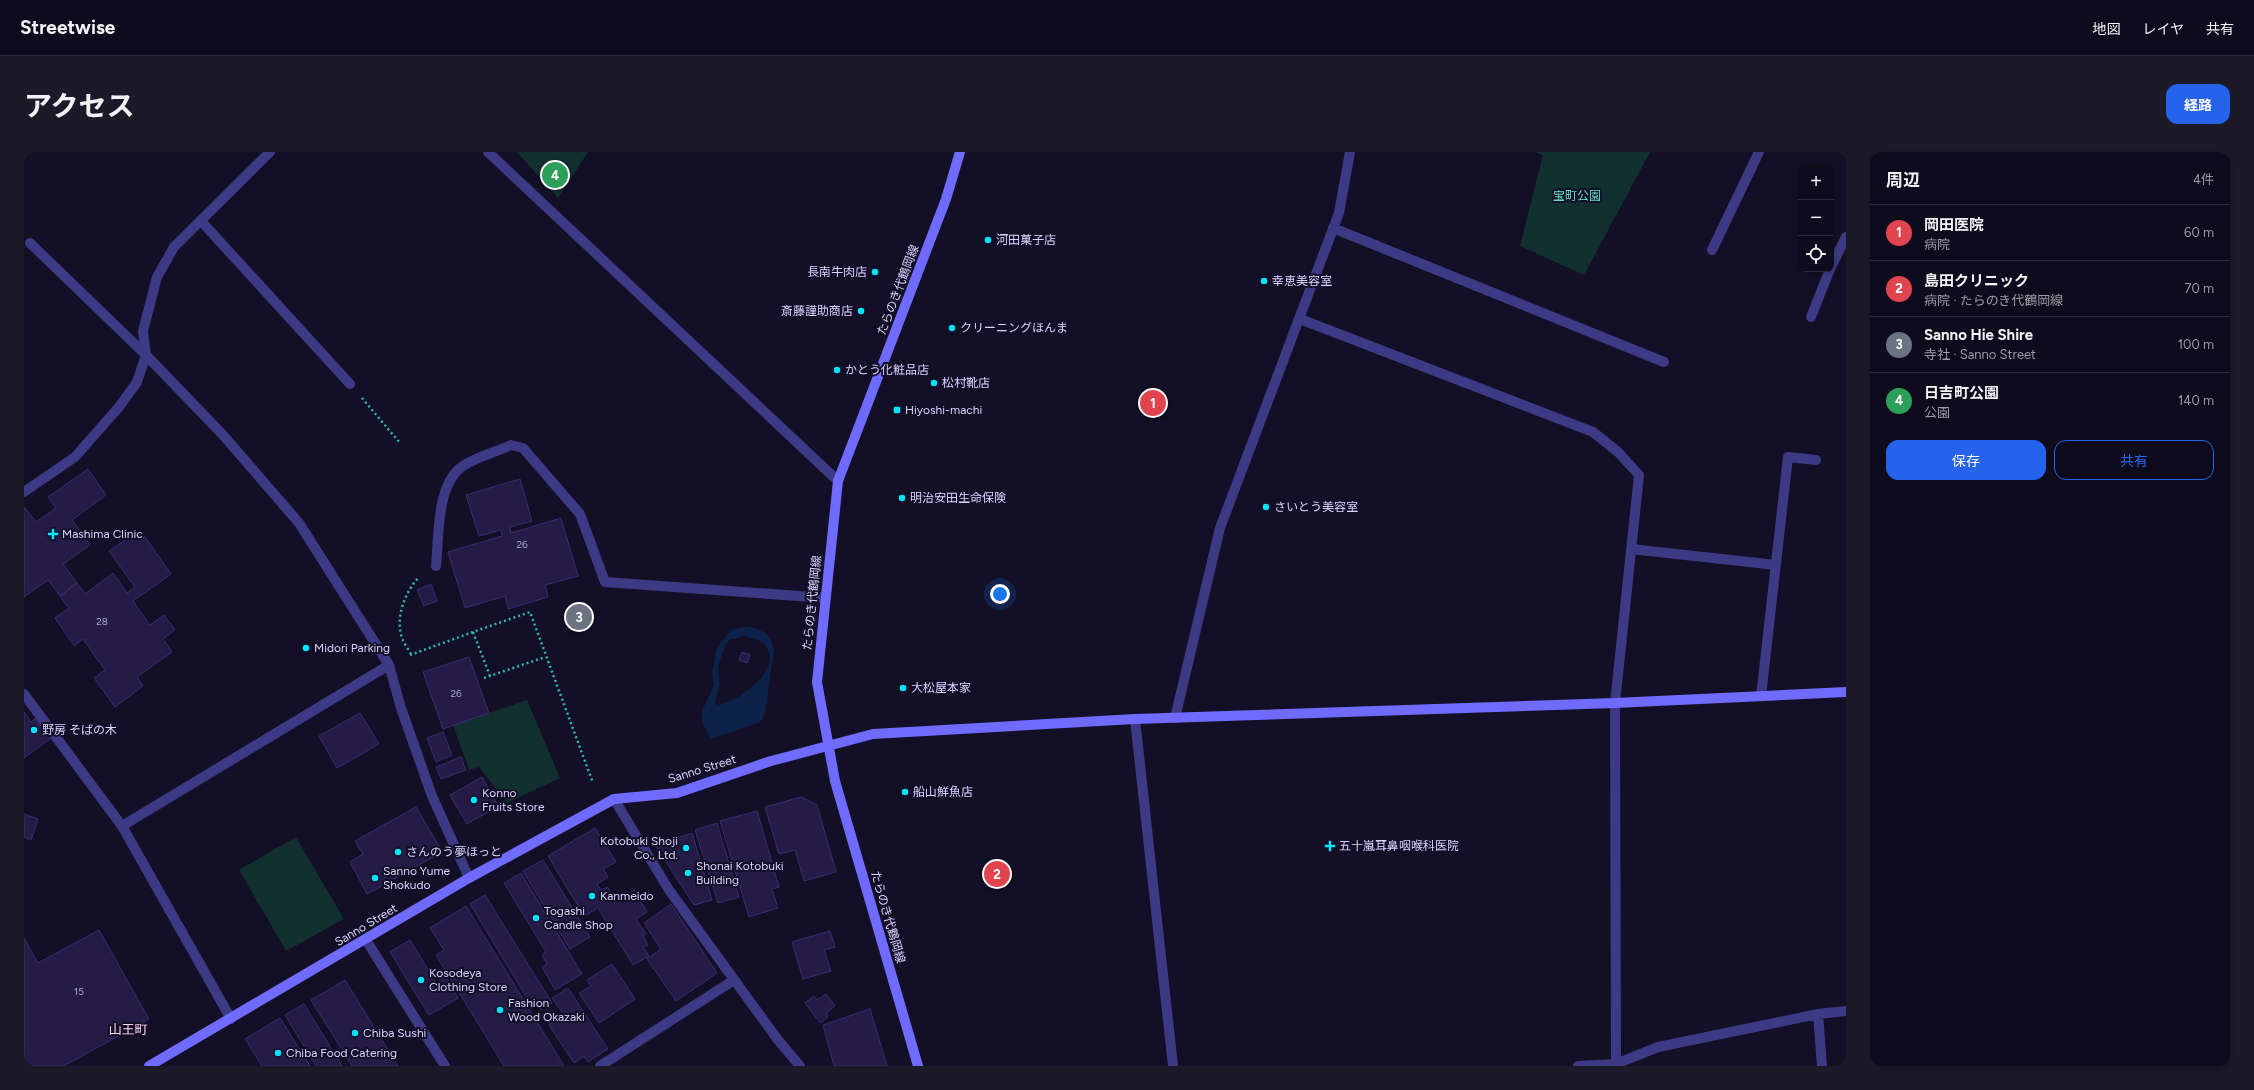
<!DOCTYPE html>
<html lang="ja">
<head>
<meta charset="utf-8">
<style>
	:root { --surface:#0e0b1c; --page:#1c1929; --text:#f1f3f6; --muted:#9b9ba3; --line:#2e2b3b; --accent:#2563eb }
	body { margin:0; font-family:Figtree,"Noto Sans JP",sans-serif; background:var(--page); color:var(--text) }
	.controls { position:absolute; right:12px; top:12px; display:grid; overflow:hidden; border-radius:8px; box-shadow:0 2px 6px #0003 }
	.controls button { width:36px; height:36px; display:grid; place-items:center; padding:0; border:0; border-bottom:1px solid var(--line); background:var(--surface); color:var(--text); font:20px sans-serif }
	.you { position:absolute; left:976px; top:442px; width:14px; height:14px; margin:-10px; border:3px solid #fff; border-radius:50%; background:#1a73e8; box-shadow:0 0 0 6px #1a73e833 }
	.badge { display:grid; place-items:center; width:26px; height:26px; border-radius:50%; background:var(--accent); color:#fff; font-size:13px; font-weight:700 }
	.pin { position:absolute; translate:-50% -50%; border:2px solid #fff; box-shadow:0 1px 4px #0006 }
	.list { margin:0; padding:0; list-style:none }
	h2 { display:flex; justify-content:space-between; align-items:center; height:52px; margin:0; padding:0 16px; font-size:17px }
	h2 small { font-size:13px; font-weight:400; color:var(--muted) }
	.list li { display:grid; grid-template-columns:26px 1fr auto; gap:12px; align-items:center; box-sizing:border-box; height:56px; padding:0 16px; border-top:1px solid var(--line) }
	.list b { display:block; font-size:15px; white-space:nowrap }
	.list p { margin:0; font-size:13px; white-space:nowrap; color:var(--muted) }
	.list em { font-size:13px; font-style:normal; color:var(--muted) }
	.actions { display:flex; gap:8px; padding:12px 16px }
	.actions a { flex:1; padding:9px 0; border:1px solid var(--accent); border-radius:12px; text-align:center; font-size:14px; color:var(--accent) }
	.actions .main { background:var(--accent); color:#fff }
	.icon { flex:none; width:22px; height:22px; fill:none; stroke:currentColor; stroke-width:2; stroke-linecap:round; stroke-linejoin:round }
	.map { position:relative; flex:none; width:1822px; height:914px; overflow:hidden; border-radius:12px }
	header { display:flex; align-items:center; gap:24px; box-sizing:border-box; height:56px; padding:0 20px; background:var(--surface); border-bottom:1px solid var(--line) }
	header strong { font-size:19px }
	nav { display:flex; gap:22px; margin-inline-start:auto; font-size:14px }
	.intro { display:flex; align-items:center; justify-content:space-between; box-sizing:border-box; height:96px; padding:0 24px }
	h1 { margin:0; font-size:28px }
	.button { padding:10px 18px; border-radius:12px; background:var(--accent); color:#fff; font-size:14px; font-weight:700 }
	main { display:flex; gap:24px; padding:0 24px }
	aside { flex:1; background:var(--surface); border-radius:12px; box-shadow:0 2px 6px #0003 }
	.map>svg:first-child { display:block }
	.green { fill:#12302f }
	.water { fill:#0c2248; fill-rule:evenodd }
	.building { fill:#241b47; stroke:#3b2d73 }
	.lines { fill:none; stroke-linecap:round; stroke-linejoin:round }
	.path { stroke:#2fb8b0; stroke-width:2.5; stroke-dasharray:2 3; stroke-linecap:butt }
	.lane { stroke:#3d3a85; stroke-width:10 }
	.street { stroke:#3d3a85; stroke-width:10 }
	.secondary { stroke:#6f6bff; stroke-width:10 }
	.poi-dot { fill:#00e5ff; stroke:#130f26; stroke-width:1.5 }
	.labels { text-anchor:middle; stroke-width:4; stroke-linejoin:round; paint-order:stroke }
	.number-label { font-size:10px; fill:#aca6d1 }
	.park-label { font-size:12px; fill:#5fe0c0; stroke:#130f26 }
	.poi-label { font-size:12px; fill:#d9d4ff; stroke:#130f26; text-anchor:start }
	.street-label { font-size:12px; fill:#d9d4ff; stroke:#130f26 }
	.neighbourhood-label { font-size:13px; fill:#ffd6f0; stroke:#130f26 }
</style>
</head>
<body>
<header>
<strong>Streetwise</strong>
<nav><a>地図</a><a>レイヤ</a><a>共有</a></nav>
</header>
<div class="intro"><h1>アクセス</h1><a class="button">経路</a></div>
<main>
<div class="map">
<svg width="1822" height="914" viewBox="0 0 1822 914">
	<rect width="100%" height="100%" fill="#130f26"/>
	<path class="green" d="M 493,0 L 564,0 L 534,46 Z
		M 1511,0 L 1626,0 L 1560,123 L 1496,94 L 1519,3 Z
		M 503,548 L 536,626 L 483,651 L 455,615 L 445,618 L 429,573 Z
		M 272,685 L 320,767 L 262,799 L 215,718 Z"/>
	<path class="water" d="M 724,474 C 739,478 747,482 750,498 L 741,561 L 738,568 L 734,571 L 687,587 L 678,570 L 678,559 L 690,533 L 688,521 L 692,499 L 698,488 L 709,477 ZM 720,484 C 726,486 735,487 740,492 C 762,516 714,551 693,553 L 691,550 L 696,532 L 694,514 L 701,494 L 705,488 Z"/>
	<path class="building" d="M 64,317 L 82,343 L 48,368 L 66,393 L 39,412 L 53,431 L 36,444 L 24,428 L 0,445 L 0,355 L 12,370 L 32,356 L 24,345 Z
		M 496,327 L 508,369 L 486,375 L 487,381 L 537,366 L 554,424 L 521,433 L 524,445 L 484,457 L 481,444 L 441,456 L 424,400 L 478,384 L 477,378 L 455,384 L 442,343 Z
		M 116,378 L 147,422 L 109,449 L 126,473 L 140,463 L 151,478 L 139,487 L 148,500 L 113,525 L 119,534 L 91,555 L 70,526 L 81,518 L 59,487 L 50,494 L 31,466 L 45,456 L 36,444 L 53,431 L 61,442 L 89,421 L 103,441 L 111,435 L 85,399 Z
		M 407,432 L 413,449 L 400,454 L 393,438 Z
		M 718,500 L 726,503 L 723,511 L 715,508 Z
		M 445,505 L 465,561 L 419,577 L 399,520 Z
		M 0,560 L 7,570 L 11,566 L 26,587 L 0,606 Z
		M 336,561 L 355,592 L 313,616 L 295,584 Z
		M 419,580 L 428,603 L 412,610 L 403,586 Z
		M 437,605 L 442,618 L 417,627 L 412,615 Z
		M 458,625 L 474,654 L 443,672 L 426,643 Z
		M 777,645 L 793,653 L 812,720 L 780,729 L 771,698 L 755,702 L 741,655 Z
		M 392,655 L 415,694 L 410,697 L 413,703 L 343,742 L 326,710 L 339,702 L 331,689 Z
		M 733,659 L 755,735 L 748,737 L 754,756 L 725,765 L 696,669 Z
		M 0,662 L 14,667 L 7,688 L 0,685 Z
		M 693,671 L 715,745 L 694,751 L 671,678 Z
		M 571,676 L 592,710 L 579,717 L 584,725 L 573,732 L 577,738 L 583,735 L 592,749 L 610,738 L 623,760 L 612,767 L 622,782 L 619,784 L 624,793 L 619,795 L 625,804 L 609,813 L 574,756 L 560,764 L 524,704 Z
		M 668,681 L 688,748 L 670,753 L 631,693 Z
		M 519,708 L 566,785 L 546,797 L 499,719 Z
		M 497,721 L 558,822 L 531,838 L 518,815 L 523,812 L 518,803 L 522,800 L 480,731 Z
		M 461,743 L 528,851 L 517,858 L 513,851 L 508,854 L 446,752 Z
		M 647,752 L 693,821 L 652,849 L 623,807 L 637,797 L 620,771 Z
		M 442,754 L 540,914 L 480,914 L 412,803 L 420,798 L 406,776 Z
		M 75,778 L 125,867 L 40,914 L 0,914 L 0,786 L 14,811 Z
		M 806,779 L 811,795 L 800,798 L 807,819 L 779,827 L 768,790 Z
		M 386,788 L 412,831 L 422,825 L 434,846 L 405,863 L 366,800 Z
		M 588,812 L 611,847 L 575,871 L 555,841 L 567,834 L 563,828 Z
		M 321,828 L 374,914 L 328,914 L 287,848 Z
		M 544,836 L 584,897 L 564,910 L 560,904 L 550,911 L 525,873 L 540,863 L 528,846 Z
		M 802,842 L 811,854 L 802,861 L 804,865 L 796,871 L 781,851 L 790,844 L 793,848 Z
		M 280,852 L 318,914 L 292,914 L 261,863 Z
		M 846,857 L 863,914 L 810,914 L 799,873 Z
		M 256,866 L 286,914 L 238,914 L 221,887 Z"/>
	<g class="lines">
		<path class="path" d="M 338,246 L 376,291
			M 387,502 C 384,497 380,491 378,486 C 371,465 381,440 395,425
			M 386,503 L 449,480
			M 466,524 L 449,480 L 506,460 L 569,631
			M 460,526 L 521,505"/>
		<path class="lane" d="M 412,414 C 415,385 412,332 439,314 C 452,305 472,300 487,293 L 499,296 L 556,362 L 581,430 L 802,446
			M 342,788 L 421,914"/>
		<path class="street" d="M 464,0 L 814,329
			M 177,69 L 326,232
			M 1309,76 L 1640,210
			M 6,91 L 122,203 L 199,283 L 275,371 L 365,513 L 377,556 L 408,644 L 445,726
			M 1688,98 L 1735,0
			M 1807,115 L 1822,85
			M 1787,165 L 1806,117
			M 1276,167 L 1569,280 L 1594,300 L 1615,323 L 1591,551 L 1592,914
			M 0,340 L 51,305 L 95,255 L 113,230 L 122,203 L 119,179 L 133,125 L 150,95 L 246,0
			M 1607,397 L 1752,413
			M 0,542 L 98,674 L 207,867
			M 1737,544 L 1764,305 L 1792,308
			M 1151,566 L 1196,376 L 1315,61 L 1326,0
			M 1111,567 L 1149,914
			M 590,647 L 645,738 L 754,888 L 776,914
			M 98,674 L 365,513
			M 1794,862 L 1798,914
			M 576,914 L 710,828
			M 1554,914 L 1592,912 L 1634,895 L 1794,862 L 1822,859"/>
		<path class="secondary" d="M 125,914 L 445,726 L 590,647 L 653,641 L 747,609 L 849,582 L 1111,567 L 1591,551 L 1822,540
			M 894,914 L 811,629 L 793,530 L 814,329 L 922,47 L 936,0"/>
	</g>
	<g class="poi-dot">
		<circle cx="964" cy="88" r="4"/>
		<circle cx="851" cy="120" r="4"/>
		<circle cx="1240" cy="129" r="4"/>
		<circle cx="837" cy="159" r="4"/>
		<circle cx="928" cy="176" r="4"/>
		<circle cx="813" cy="218" r="4"/>
		<circle cx="910" cy="231" r="4"/>
		<rect x="869" y="254" width="8" height="8" rx="2"/>
		<circle cx="878" cy="346" r="4"/>
		<circle cx="1242" cy="355" r="4"/>
		<path d="M27 376h4v4h4v4h-4v4h-4v-4h-4v-4h4z"/>
		<circle cx="282" cy="496" r="4"/>
		<circle cx="879" cy="536" r="4"/>
		<circle cx="10" cy="578" r="4"/>
		<circle cx="881" cy="640" r="4"/>
		<circle cx="450" cy="648" r="4"/>
		<path d="M1304 688h4v4h4v4h-4v4h-4v-4h-4v-4h4z"/>
		<circle cx="662" cy="696" r="4"/>
		<circle cx="374" cy="700" r="4"/>
		<circle cx="664" cy="721" r="4"/>
		<circle cx="351" cy="726" r="4"/>
		<circle cx="568" cy="744" r="4"/>
		<circle cx="512" cy="766" r="4"/>
		<circle cx="397" cy="828" r="4"/>
		<circle cx="476" cy="858" r="4"/>
		<circle cx="331" cy="881" r="4"/>
		<circle cx="254" cy="901" r="4"/>
	</g>
	<g class="labels">
		<g class="number-label">
			<text x="498" y="396">26</text>
			<text x="78" y="473">28</text>
			<text x="432" y="545">26</text>
			<text x="55" y="843">15</text>
		</g>
		<g class="park-label">
			<text x="1553" y="48">宝町公園</text>
		</g>
		<g class="poi-label">
			<text x="972" y="92">河田菓子店</text>
			<text x="843" y="124" text-anchor="end">長南牛肉店</text>
			<text x="1248" y="133">幸恵美容室</text>
			<text x="829" y="163" text-anchor="end">斎藤謹助商店</text>
			<text x="936" y="180">クリーニングほんま</text>
			<text x="821" y="222">かとう化粧品店</text>
			<text x="918" y="235">松村靴店</text>
			<text x="881" y="262">Hiyoshi-machi</text>
			<text x="886" y="350">明治安田生命保険</text>
			<text x="1250" y="359">さいとう美容室</text>
			<text x="38" y="386">Mashima Clinic</text>
			<text x="290" y="500">Midori Parking</text>
			<text x="887" y="540">大松屋本家</text>
			<text x="18" y="582">野房 そばの木</text>
			<text x="889" y="644">船山鮮魚店</text>
			<text x="458" y="645">Konno<tspan x="458" dy="14">Fruits Store</tspan></text>
			<text x="654" y="693" text-anchor="end">Kotobuki Shoji<tspan x="654" dy="14">Co., Ltd.</tspan></text>
			<text x="1315" y="698">五十嵐耳鼻咽喉科医院</text>
			<text x="382" y="704">さんのう夢ほっと</text>
			<text x="672" y="718">Shonai Kotobuki<tspan x="672" dy="14">Building</tspan></text>
			<text x="359" y="723">Sanno Yume<tspan x="359" dy="14">Shokudo</tspan></text>
			<text x="576" y="748">Kanmeido</text>
			<text x="520" y="763">Togashi<tspan x="520" dy="14">Candle Shop</tspan></text>
			<text x="405" y="825">Kosodeya<tspan x="405" dy="14">Clothing Store</tspan></text>
			<text x="484" y="855">Fashion<tspan x="484" dy="14">Wood Okazaki</tspan></text>
			<text x="339" y="885">Chiba Sushi</text>
			<text x="262" y="905">Chiba Food Catering</text>
		</g>
		<g class="street-label">
			<text transform="translate(874 138) rotate(-69)" y="4">たらのき代鶴岡線</text>
			<text transform="translate(788 451) rotate(-84)" y="4">たらのき代鶴岡線</text>
			<text transform="translate(678 617) rotate(-17)" y="4">Sanno Street</text>
			<text transform="translate(864 765) rotate(74)" y="4">たらのき代鶴岡線</text>
			<text transform="translate(342 773) rotate(-31)" y="4">Sanno Street</text>
		</g>
		<g class="neighbourhood-label">
			<text x="104" y="882">山王町</text>
		</g>
	</g>
</svg>
<div class="controls">
<button>+</button>
<button>−</button>
<button><svg class="icon" aria-label="locate" viewBox="0 0 24 24"><circle cx="12" cy="12" r="6"/><path d="M12 2v4M12 18v4M2 12h4M18 12h4"/></svg></button>
</div>
<div class="you"></div>
<div class="pin badge" style="left:1129px;top:251px;background:#e0444e">1</div>
<div class="pin badge" style="left:973px;top:722px;background:#e0444e">2</div>
<div class="pin badge" style="left:555px;top:465px;background:#6b7280">3</div>
<div class="pin badge" style="left:531px;top:23px;background:#2e9e5b">4</div>
</div>
<aside>
<h2>周辺<small>4件</small></h2>
<ul class="list">
<li><span class="badge" style="background:#e0444e">1</span><div><b>岡田医院</b><p>病院</p></div><em>60 m</em></li>
<li><span class="badge" style="background:#e0444e">2</span><div><b>島田クリニック</b><p>病院 · たらのき代鶴岡線</p></div><em>70 m</em></li>
<li><span class="badge" style="background:#6b7280">3</span><div><b>Sanno Hie Shire</b><p>寺社 · Sanno Street</p></div><em>100 m</em></li>
<li><span class="badge" style="background:#2e9e5b">4</span><div><b>日吉町公園</b><p>公園</p></div><em>140 m</em></li>
</ul>
<div class="actions"><a class="main">保存</a><a>共有</a></div>
</aside>
</main>
</body>
</html>
